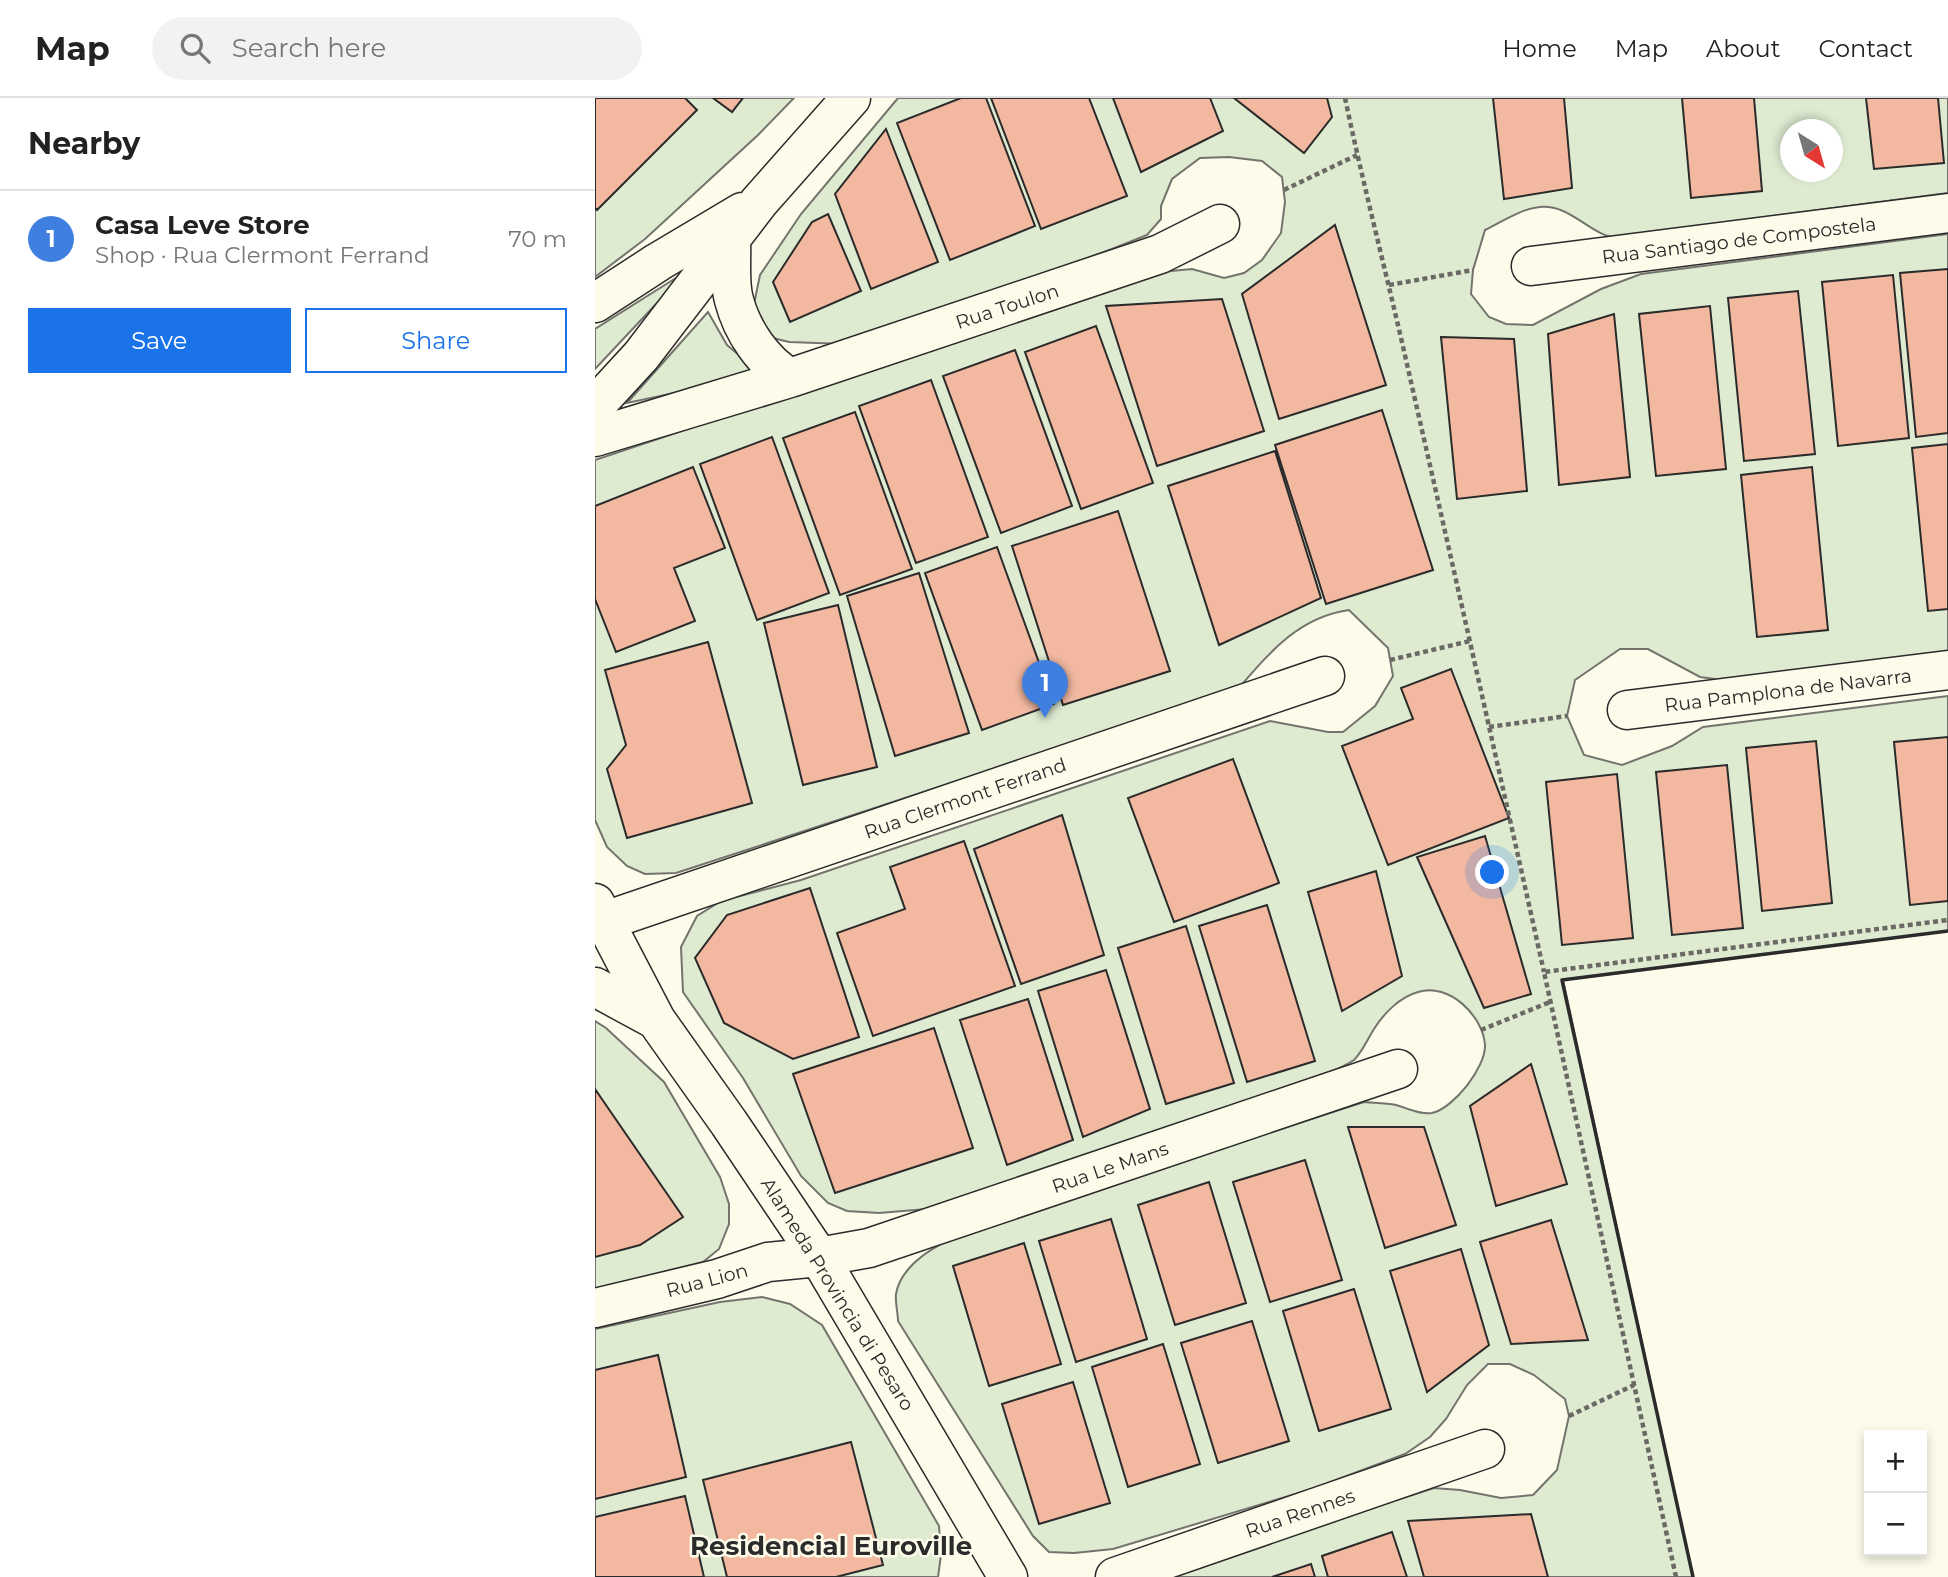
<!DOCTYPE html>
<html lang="en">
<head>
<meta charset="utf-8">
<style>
	:root { --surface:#fff; --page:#f2f2f2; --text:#222; --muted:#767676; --line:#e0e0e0; --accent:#1a73e8 }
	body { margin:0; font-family:Montserrat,sans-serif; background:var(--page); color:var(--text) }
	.controls { position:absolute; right:21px; bottom:21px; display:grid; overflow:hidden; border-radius:0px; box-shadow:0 4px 10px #0003 }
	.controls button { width:63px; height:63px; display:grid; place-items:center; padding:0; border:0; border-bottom:2px solid var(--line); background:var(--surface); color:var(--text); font:35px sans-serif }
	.compass { position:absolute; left:1185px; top:21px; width:63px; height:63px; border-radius:50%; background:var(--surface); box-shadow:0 4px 10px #0003; rotate:143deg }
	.you { position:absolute; left:898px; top:775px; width:24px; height:24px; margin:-18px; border:5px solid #fff; border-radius:50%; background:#1a73e8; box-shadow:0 0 0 10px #1a73e833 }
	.badge { display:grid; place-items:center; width:46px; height:46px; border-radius:50%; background:var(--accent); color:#fff; font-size:23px; font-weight:700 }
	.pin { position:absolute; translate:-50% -58px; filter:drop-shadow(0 2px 4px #0008) }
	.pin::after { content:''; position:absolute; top:37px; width:24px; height:21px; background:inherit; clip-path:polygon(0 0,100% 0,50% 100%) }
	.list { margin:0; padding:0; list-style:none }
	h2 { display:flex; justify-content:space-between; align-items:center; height:91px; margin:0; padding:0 28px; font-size:30px }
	h2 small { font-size:23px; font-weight:400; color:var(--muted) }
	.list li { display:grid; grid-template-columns:46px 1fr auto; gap:21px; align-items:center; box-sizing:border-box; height:98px; padding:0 28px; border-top:2px solid var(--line) }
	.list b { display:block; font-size:26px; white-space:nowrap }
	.list p { margin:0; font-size:23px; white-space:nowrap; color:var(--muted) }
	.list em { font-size:23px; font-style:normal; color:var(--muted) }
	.actions { display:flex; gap:14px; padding:21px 28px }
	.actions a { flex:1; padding:16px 0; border:2px solid var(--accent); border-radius:0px; text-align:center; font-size:24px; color:var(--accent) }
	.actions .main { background:var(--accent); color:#fff }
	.icon { flex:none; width:38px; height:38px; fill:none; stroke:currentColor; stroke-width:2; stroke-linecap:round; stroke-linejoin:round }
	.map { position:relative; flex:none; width:1353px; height:1479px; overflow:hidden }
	header { display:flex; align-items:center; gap:42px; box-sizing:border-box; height:98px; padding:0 35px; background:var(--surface); border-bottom:2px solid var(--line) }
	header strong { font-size:33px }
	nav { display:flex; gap:38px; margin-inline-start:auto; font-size:24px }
	.search { width:490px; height:63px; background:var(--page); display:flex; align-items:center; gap:18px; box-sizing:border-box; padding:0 24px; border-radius:38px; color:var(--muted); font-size:26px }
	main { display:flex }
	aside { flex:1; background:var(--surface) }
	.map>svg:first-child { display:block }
	.green { fill:#deebd1; stroke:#74746e; stroke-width:2; fill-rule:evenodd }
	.building { fill:#f2b8a0; stroke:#2b2b2b; stroke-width:2 }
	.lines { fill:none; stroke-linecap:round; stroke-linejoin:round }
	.minor-casing { stroke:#2b2b2b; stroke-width:41 }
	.path { stroke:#6a6964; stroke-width:4.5; stroke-dasharray:5 3.5; stroke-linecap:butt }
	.minor { stroke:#fdfbea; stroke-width:38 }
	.wall { stroke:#2b2b2b; stroke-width:3.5 }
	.labels { text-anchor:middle; stroke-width:5; stroke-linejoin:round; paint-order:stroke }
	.street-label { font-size:19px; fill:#2b2b2b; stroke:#fdfbea }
	.district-label { font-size:26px; font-weight:bold; fill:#2b2b2b; stroke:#fdfbea }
</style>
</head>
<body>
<header>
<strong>Map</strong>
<div class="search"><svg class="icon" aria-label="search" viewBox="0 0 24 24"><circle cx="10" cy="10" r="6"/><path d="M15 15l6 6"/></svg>Search here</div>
<nav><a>Home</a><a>Map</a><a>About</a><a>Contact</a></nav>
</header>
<main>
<aside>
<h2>Nearby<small></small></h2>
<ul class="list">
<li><span class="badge" style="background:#3f7fe0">1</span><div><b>Casa Leve Store</b><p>Shop · Rua Clermont Ferrand</p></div><em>70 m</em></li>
</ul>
<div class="actions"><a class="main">Save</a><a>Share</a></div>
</aside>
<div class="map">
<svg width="1353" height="1479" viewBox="0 0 1353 1479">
	<rect width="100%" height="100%" fill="#fdfbea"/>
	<path class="green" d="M 0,0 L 199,0 L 163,37 L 50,141 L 0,179 Z
		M 303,0 L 1353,0 L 1353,95 L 1055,134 C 1047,136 1037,141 1029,141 C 996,141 978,106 945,109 C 928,110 906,124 890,132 L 878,172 L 876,196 L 894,219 L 911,226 L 938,227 L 1006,191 L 1046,176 L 1353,136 L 1353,555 L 1135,583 L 1105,579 L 1053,551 L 1025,551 L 980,582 L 972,618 L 989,657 L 1027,667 L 1077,648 L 1108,629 L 1353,598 L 1353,833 L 968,882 L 1098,1479 L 564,1479 L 839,1390 L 865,1392 L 906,1400 L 938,1397 L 962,1372 L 974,1318 L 970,1301 L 939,1277 L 915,1266 L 893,1266 L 872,1287 L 851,1321 L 835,1339 L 810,1356 L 717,1391 L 518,1451 L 479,1455 L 454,1454 L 438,1438 L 303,1223 C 303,1215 300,1204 301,1196 C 307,1161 352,1143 379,1129 L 769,1004 C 779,1005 790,1005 801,1007 C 812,1010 825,1017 837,1015 C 859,1010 891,969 890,947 C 888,918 854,884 823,894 C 805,899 789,915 779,931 C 772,942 768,953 759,962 C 753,966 746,969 740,972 L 332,1111 L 284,1115 L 252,1113 L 233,1105 L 206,1078 L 148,980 L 88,894 L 86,849 L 102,818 L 126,803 L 206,782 L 675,623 L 733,634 L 748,634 L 780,608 L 798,578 L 793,550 L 754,512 C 704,519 675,554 643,591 L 81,775 L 50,776 L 32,768 L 12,749 L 0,722 L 0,362 L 535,183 L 576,173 L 597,171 L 629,180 L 649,175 L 667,162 L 686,135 L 690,104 L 687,79 L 667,63 L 634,59 L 605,60 L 577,81 L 566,108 L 566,121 L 552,137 L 517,151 L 304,229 L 250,246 L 194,244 L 178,240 L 158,211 L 165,177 L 206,116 ZM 1196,32 L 1238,32 L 1238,74 L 1196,74 Z
		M 92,173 L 0,271 L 0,231 Z
		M 113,214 L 132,247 L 161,271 L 89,293 L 32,305 Z
		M 0,923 L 11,930 L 69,984 L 125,1079 L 134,1106 L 134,1126 L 124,1151 L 108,1164 L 0,1191 Z
		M 167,1199 L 195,1206 L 227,1227 L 344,1428 L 346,1457 L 343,1479 L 0,1479 L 0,1231 L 125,1204 Z"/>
	<path class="building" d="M 0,0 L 90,0 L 102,12 L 2,112 L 0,110 Z
		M 118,0 L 148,0 L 137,14 Z
		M 366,0 L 391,0 L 440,128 L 355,162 L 302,25 Z
		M 396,0 L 494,0 L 532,98 L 446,131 Z
		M 518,0 L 615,0 L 628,33 L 546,74 Z
		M 639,0 L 732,0 L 737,19 L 709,55 Z
		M 898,0 L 969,0 L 977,90 L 909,101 Z
		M 1087,0 L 1159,0 L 1167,93 L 1096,100 Z
		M 1271,0 L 1343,0 L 1349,65 L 1279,71 Z
		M 291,31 L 343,164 L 276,191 L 240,96 Z
		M 233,116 L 266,193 L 195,224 L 178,184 L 217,124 Z
		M 740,127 L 791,287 L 684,321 L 647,196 Z
		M 1353,171 L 1353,335 L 1321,339 L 1305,175 Z
		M 1298,177 L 1314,340 L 1243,348 L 1227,184 Z
		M 1203,193 L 1220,356 L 1149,363 L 1133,200 Z
		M 627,201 L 669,333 L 562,368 L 511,208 Z
		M 1115,208 L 1131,371 L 1061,378 L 1044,216 Z
		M 1019,216 L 1035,379 L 964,387 L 953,236 Z
		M 501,228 L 558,385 L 486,411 L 430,254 Z
		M 846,239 L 919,241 L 932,393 L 862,401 Z
		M 420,252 L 477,408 L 406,435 L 348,278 Z
		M 336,282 L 393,439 L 321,465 L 264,308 Z
		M 787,312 L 838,472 L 731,506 L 680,347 Z
		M 260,314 L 317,471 L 245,497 L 188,340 Z
		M 177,339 L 234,495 L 162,522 L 105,366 Z
		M 1353,346 L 1353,511 L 1333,513 L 1317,350 Z
		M 680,353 L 726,500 L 624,547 L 573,388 Z
		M 98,369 L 130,450 L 79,470 L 100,523 L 21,554 L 0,501 L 0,408 Z
		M 1217,369 L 1233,532 L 1162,539 L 1146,377 Z
		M 523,413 L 575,573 L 468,607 L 417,448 Z
		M 402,449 L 459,606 L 387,632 L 330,475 Z
		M 324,475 L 374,635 L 300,658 L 252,498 Z
		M 243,507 L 282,669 L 208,687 L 169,525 Z
		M 113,544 L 157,705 L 32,740 L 12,671 L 31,647 L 10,572 Z
		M 856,571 L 914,720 L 793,767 L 747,648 L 818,621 L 806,590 Z
		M 1353,639 L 1353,803 L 1315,807 L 1299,644 Z
		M 1221,643 L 1237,805 L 1167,813 L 1151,650 Z
		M 638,661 L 684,785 L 579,824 L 533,700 Z
		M 1132,667 L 1148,830 L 1077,837 L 1061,674 Z
		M 1022,676 L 1038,840 L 967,847 L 951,684 Z
		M 467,717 L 509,857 L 426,886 L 379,751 Z
		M 890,738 L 936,896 L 889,910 L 822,759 Z
		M 369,743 L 420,888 L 278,938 L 242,835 L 310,811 L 295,769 Z
		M 781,773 L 807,878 L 747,913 L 713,794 Z
		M 215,790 L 264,939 L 198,961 L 129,925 L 100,860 L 132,817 Z
		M 672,807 L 720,963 L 652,984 L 604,828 Z
		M 591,828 L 639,985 L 571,1006 L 523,850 Z
		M 511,872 L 555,1011 L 488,1039 L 443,893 Z
		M 433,901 L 478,1042 L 412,1067 L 365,922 Z
		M 339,930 L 378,1050 L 240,1095 L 198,976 Z
		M 936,966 L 972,1086 L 901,1108 L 875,1008 Z
		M 0,991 L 88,1119 L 45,1147 L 0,1159 Z
		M 753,1029 L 829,1029 L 861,1127 L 790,1150 Z
		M 710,1062 L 747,1182 L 675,1204 L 638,1084 Z
		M 614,1084 L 651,1205 L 580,1227 L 543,1107 Z
		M 516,1121 L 552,1241 L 481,1264 L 444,1143 Z
		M 956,1122 L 993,1242 L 916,1246 L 885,1144 Z
		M 429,1145 L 466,1266 L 394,1288 L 358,1168 Z
		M 866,1151 L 894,1247 L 832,1294 L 795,1173 Z
		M 759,1191 L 796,1311 L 724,1333 L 688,1213 Z
		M 657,1223 L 694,1343 L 623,1365 L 586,1245 Z
		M 568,1246 L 605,1366 L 533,1389 L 497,1269 Z
		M 63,1257 L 91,1379 L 0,1401 L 0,1272 Z
		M 478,1284 L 515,1405 L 444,1426 L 407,1306 Z
		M 256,1344 L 288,1467 L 241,1479 L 132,1479 L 108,1382 Z
		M 90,1398 L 109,1479 L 0,1479 L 0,1419 Z
		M 936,1416 L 953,1479 L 829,1479 L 813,1423 Z
		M 797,1434 L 812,1479 L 733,1479 L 727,1458 Z
		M 716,1466 L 720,1479 L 677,1479 Z"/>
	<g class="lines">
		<defs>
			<path id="minor" d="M 136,141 C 137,159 134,185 139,202 C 147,233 168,264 195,280
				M 936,168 L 1353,115
				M 0,205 L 63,164 L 147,114
				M 0,308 L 46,258 L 164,104 L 256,0
				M 0,339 L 195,280 L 565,156 L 625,126
				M 1032,612 L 1353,572
				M 0,805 L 61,922 L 134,1025 L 224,1159 L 413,1479
				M 10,823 L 730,578
				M 0,889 L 61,922
				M 0,1210 L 122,1181 L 173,1164 L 224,1159 L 274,1150 L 803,971
				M 520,1479 L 890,1351"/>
		</defs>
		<use href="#minor" class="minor-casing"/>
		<path class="path" d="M 750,0 C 770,95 795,189 816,284 C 861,481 905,677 949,874
			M 689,92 L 762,57
			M 794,187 L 878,172
			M 795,562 L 875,543
			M 894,629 L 972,618
			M 886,932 L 955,904
			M 974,1318 L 1039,1287
			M 1081,1479 L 949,874 L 1353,822"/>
		<use href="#minor" class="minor"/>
		<path class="wall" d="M 1098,1479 L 967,882 L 1353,833"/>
	</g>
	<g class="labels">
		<g class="street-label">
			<text transform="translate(1144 142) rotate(-7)" y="7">Rua Santiago de Compostela</text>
			<text transform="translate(412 208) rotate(-18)" y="7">Rua Toulon</text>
			<text transform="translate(1193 592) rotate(-7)" y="7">Rua Pamplona de Navarra</text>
			<text transform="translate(370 700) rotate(-19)" y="7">Rua Clermont Ferrand</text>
			<text transform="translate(515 1069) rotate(-19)" y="7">Rua Le Mans</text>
			<text transform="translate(112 1182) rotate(-15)" y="7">Rua Lion</text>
			<text transform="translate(243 1196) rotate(58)" y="7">Alameda Provincia di Pesaro</text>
			<text transform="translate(705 1415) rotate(-19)" y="7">Rua Rennes</text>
		</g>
		<g class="district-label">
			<text x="236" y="1457">Residencial Euroville</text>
		</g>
	</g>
</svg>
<div class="controls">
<button>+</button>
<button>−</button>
</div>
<svg class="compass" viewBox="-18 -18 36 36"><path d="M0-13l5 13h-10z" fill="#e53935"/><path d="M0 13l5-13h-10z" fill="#767676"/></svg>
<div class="you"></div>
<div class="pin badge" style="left:450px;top:620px;background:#3f7fe0">1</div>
</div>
</main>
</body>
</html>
